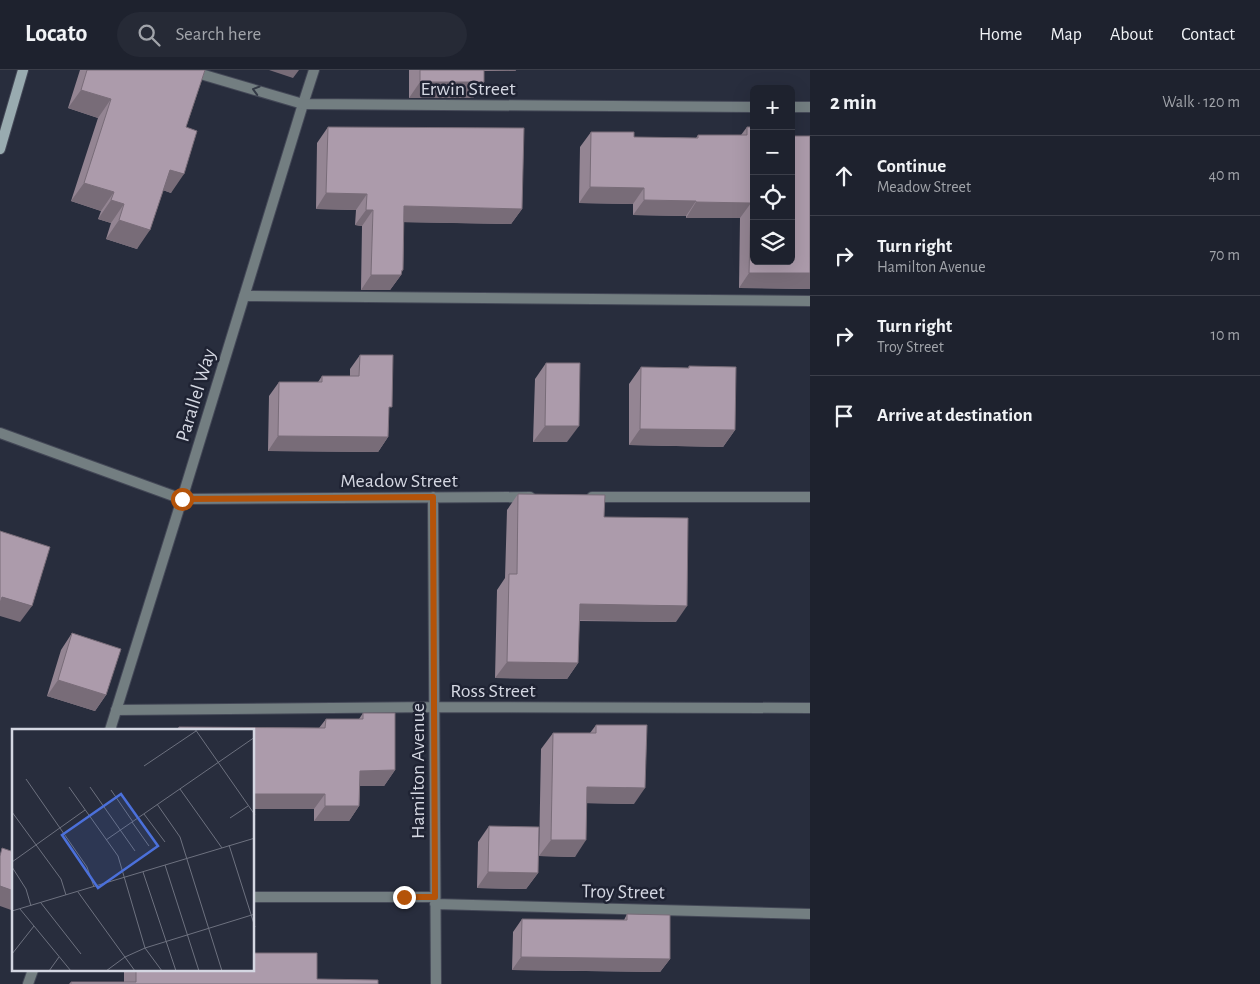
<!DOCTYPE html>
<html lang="en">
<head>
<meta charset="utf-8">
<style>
	:root { --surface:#1e222e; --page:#262a36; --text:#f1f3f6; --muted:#a1a4aa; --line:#3c3f4a }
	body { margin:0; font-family:"Alegreya Sans",sans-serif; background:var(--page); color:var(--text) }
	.controls { position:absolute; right:15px; top:15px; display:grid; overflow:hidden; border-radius:8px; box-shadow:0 5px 20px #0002 }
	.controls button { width:45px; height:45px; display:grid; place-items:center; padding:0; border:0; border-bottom:1px solid var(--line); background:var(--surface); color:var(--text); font:25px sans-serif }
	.stop { position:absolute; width:15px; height:15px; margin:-11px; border:4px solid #b45309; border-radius:50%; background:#fff }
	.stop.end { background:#b45309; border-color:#fff; box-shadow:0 1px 5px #0008 }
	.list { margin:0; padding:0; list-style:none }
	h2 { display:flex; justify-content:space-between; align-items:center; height:65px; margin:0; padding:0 20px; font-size:21px }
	h2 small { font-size:16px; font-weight:400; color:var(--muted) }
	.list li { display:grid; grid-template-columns:32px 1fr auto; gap:15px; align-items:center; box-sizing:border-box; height:80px; padding:0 20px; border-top:1px solid var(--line) }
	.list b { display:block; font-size:19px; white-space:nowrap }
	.list p { margin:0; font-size:16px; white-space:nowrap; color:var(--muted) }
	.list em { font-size:16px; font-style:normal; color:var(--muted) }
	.icon { flex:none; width:28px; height:28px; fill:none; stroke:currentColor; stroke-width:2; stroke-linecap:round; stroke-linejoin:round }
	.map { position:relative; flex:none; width:810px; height:914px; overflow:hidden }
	header { display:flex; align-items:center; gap:30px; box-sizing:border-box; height:70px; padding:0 25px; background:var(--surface); border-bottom:1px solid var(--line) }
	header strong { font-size:24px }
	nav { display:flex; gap:28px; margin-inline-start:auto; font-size:18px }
	.search { width:350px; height:45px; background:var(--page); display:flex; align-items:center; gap:12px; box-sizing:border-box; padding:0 18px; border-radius:28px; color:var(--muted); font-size:19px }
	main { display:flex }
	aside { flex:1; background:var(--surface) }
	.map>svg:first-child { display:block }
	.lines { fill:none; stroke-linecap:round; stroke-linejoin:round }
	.lane-casing { stroke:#444857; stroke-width:12 }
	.street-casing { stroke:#444857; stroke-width:12 }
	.secondary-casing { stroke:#444857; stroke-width:12 }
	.lane { stroke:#737e81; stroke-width:10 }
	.street { stroke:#737e81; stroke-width:10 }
	.secondary { stroke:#99abb0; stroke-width:10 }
	.wall { fill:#948593 }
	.shaded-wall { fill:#786c78 }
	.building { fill:#ac9bab; stroke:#786c78 }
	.oneway { stroke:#343a46 }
	.route { stroke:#b45309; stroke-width:6 }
	.labels { text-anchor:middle; stroke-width:5; stroke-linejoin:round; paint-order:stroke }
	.street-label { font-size:20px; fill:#d4d7e2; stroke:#1f2333 }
	.inset-road { fill:none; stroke:#6d717f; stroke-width:1 }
	.view { fill:#4b70da; fill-opacity:0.15; stroke:#4b70da; stroke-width:2.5 }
	.inset-edge { fill:none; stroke:#d4d7e2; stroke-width:2.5 }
</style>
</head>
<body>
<header>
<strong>Locato</strong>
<div class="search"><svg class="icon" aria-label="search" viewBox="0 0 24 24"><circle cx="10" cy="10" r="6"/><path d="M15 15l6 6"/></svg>Search here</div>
<nav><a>Home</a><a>Map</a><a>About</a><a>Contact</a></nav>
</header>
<main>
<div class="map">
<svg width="810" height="914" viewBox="0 0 810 914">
	<rect width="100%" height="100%" fill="#282d3d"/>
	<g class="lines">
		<defs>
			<path id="lane" d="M 244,226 L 810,231
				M 110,660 L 182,429 L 303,34 L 314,0
				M 28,914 L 33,900"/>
			<path id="street" d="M 187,0 L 303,34 L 754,37
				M 791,37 L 810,37
				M 0,363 L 182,429 L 530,427
				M 433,427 L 436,914
				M 592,427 L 810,427
				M 116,640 L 434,637 L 810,638
				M 254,827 L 435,827
				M 435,834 L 810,844"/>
			<path id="secondary" d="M 0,79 L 23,0"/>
		</defs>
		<use href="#lane" class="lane-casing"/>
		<use href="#street" class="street-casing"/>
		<use href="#secondary" class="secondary-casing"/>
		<use href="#lane" class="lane"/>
		<use href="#street" class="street"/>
		<use href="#secondary" class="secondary"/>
	</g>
	<path class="wall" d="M 80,0 L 205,0 L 186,57 L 171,123 L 163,120 L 137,179 L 106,169 L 111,153 L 98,149 L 101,141 L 71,131 L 98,48 L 68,38 Z
		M 409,0 L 516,0 L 515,1 L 484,1 L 484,12 L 473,28 L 409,28 Z
		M 328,57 L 522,139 L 511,154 L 404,152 L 403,200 L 402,201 L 401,205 L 390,220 L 361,220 L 362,156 L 355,155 L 356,140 L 316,139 L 317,73 Z
		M 747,57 L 754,191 L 810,66 L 810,219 L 739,218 L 740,148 L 686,148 L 686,146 L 633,145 L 633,134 L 579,133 L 580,77 L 591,62 L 634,67 L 696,68 L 698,65 L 741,65 Z
		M 360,285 L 389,342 L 388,367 L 378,382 L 268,381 L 269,326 L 279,312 L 318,312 L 322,306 L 350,306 L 350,299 Z
		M 546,293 L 567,372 L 533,372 L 535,309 Z
		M 689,296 L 735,360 L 723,377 L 629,375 L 629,314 L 641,297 L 688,298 Z
		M 518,424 L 676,552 L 579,551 L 578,593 L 567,609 L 495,608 L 497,520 L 505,508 L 507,440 Z
		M 72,563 L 106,625 L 95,641 L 47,626 L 61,580 Z
		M 363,643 L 395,700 L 384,716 L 360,716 L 359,736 L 349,751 L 314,751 L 314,739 L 254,660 L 176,660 L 179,657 L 319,658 L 326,649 L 359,649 Z
		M 596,655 L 634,734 L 587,733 L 575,787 L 539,786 L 541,679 L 553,663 L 590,663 Z
		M 489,756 L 538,803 L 526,819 L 477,818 L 478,772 Z
		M 627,844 L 670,889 L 660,902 L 512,900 L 513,862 L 522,849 L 624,850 Z
		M 124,900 L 254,900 L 317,909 L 378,914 L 69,914 L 71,912 L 124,912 Z"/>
	<path class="shaded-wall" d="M 269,0 L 299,0 L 293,8 Z
		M 473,0 L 516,0 L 515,1 Z
		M 420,12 L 484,12 L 473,28 L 409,28 Z
		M 81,20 L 111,29 L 98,48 L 68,38 Z
		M 170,100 L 184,104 L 171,123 L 157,118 Z
		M 84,113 L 114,122 L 101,141 L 71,131 Z
		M 590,117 L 644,118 L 633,134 L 579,133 Z
		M 326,123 L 367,124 L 356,140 L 316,139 Z
		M 111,130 L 124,134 L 111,153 L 98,149 Z
		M 644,130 L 696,131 L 686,146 L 633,145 Z
		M 696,132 L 751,133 L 740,148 L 686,148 Z
		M 404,136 L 522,139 L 511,154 L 393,152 Z
		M 366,140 L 373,140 L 362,156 L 355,155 Z
		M 119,150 L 150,160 L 137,179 L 106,169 Z
		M 403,200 L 399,205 L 401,205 L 390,220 L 361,220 L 371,205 Z
		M 749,203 L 810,203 L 810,219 L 739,218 Z
		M 545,356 L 579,356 L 567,372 L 533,372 Z
		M 640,359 L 735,360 L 723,377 L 629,375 Z
		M 278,366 L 388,367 L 378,382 L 268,381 Z
		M 2,527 L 32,536 L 20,552 L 0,546 L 0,530 Z
		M 580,534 L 687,536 L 676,552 L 568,550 Z
		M 507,592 L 578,593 L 567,609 L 495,608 Z
		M 58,610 L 106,625 L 95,641 L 47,626 Z
		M 395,700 L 384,716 L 349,716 L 360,701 Z
		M 587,717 L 645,718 L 634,734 L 576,733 Z
		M 254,724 L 325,724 L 314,739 L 254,739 Z
		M 325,736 L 359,736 L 349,751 L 314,751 Z
		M 551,770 L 586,770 L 575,787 L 539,786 Z
		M 488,802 L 538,803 L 526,819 L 477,818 Z
		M 0,816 L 14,821 L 14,841 L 0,836 Z
		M 521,887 L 670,889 L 660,902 L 512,900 Z"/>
	<path class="building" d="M 87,0 L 205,0 L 186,57 L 197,61 L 184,104 L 170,100 L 150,160 L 119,150 L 124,134 L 111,130 L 114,122 L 84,113 L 111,29 L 81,20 Z
		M 420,0 L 484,0 L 484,12 L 420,12 Z
		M 328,57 L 524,58 L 522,139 L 404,136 L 403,200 L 402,200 L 401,205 L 371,205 L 373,140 L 366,140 L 367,124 L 326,123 Z
		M 747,57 L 754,57 L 754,191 L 791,191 L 791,66 L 810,66 L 810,203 L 749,203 L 751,133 L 696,132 L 696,131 L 644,130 L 644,118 L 590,117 L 591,62 L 634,62 L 634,67 L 698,68 L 698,65 L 747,65 Z
		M 360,285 L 393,285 L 392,337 L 389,337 L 388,367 L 278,366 L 279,312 L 322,312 L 322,306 L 359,306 Z
		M 546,293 L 580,293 L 579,356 L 545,356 Z
		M 689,296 L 736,297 L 735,360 L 640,359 L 641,297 L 689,298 Z
		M 518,424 L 605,425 L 604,447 L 688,448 L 687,536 L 580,534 L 578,593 L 507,592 L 509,504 L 517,504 Z
		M 0,461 L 50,477 L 32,536 L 2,527 L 0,533 Z
		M 72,563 L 121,579 L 106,625 L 58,610 Z
		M 363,643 L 395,643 L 395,700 L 360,701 L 359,736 L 325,736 L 325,724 L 254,724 L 254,660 L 179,660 L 179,657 L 325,658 L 326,649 L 363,649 Z
		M 596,655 L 647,655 L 645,718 L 587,717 L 586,770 L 551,770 L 553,663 L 596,663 Z
		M 489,756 L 539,757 L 538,803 L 488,802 Z
		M 2,778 L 14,782 L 14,821 L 0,816 L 0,786 Z
		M 627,844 L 670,845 L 670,889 L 521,887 L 522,849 L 627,850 Z
		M 254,883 L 317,883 L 317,909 L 378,910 L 378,914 L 71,914 L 71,912 L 136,912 L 136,900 L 254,900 Z"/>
	<defs><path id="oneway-chevron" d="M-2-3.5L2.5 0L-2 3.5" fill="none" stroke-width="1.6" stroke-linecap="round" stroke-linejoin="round" transform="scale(1.25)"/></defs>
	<use class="oneway" href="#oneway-chevron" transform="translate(256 20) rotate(-164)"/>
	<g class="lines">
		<path class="route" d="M 182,429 L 433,427 L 435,827 L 404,827"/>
	</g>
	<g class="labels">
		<g class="street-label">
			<text x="468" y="25">Erwin Street</text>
			<text transform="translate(195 325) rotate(-73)" y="7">Parallel Way</text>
			<text x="399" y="417">Meadow Street</text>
			<text x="493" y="627">Ross Street</text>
			<text transform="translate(417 701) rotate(-90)" y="7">Hamilton Avenue</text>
			<text transform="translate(623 821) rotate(1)" y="7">Troy Street</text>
		</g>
	</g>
	<g transform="translate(12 659)">
		<rect width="242" height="242" fill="#282d3d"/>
		<path class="inset-road" d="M 183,0 L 243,86M 132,37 L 184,2M 14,50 L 75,138 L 82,158M 57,58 L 106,127 L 133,219 L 150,242M 78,58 L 123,122M 168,60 L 210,119M 99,61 L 121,93M 145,75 L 168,108 L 210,242M 0,83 L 49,150 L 54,166M 132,85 L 153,113M 218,89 L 236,77M 120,93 L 137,117M 94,111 L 243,8M 217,116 L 243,198M 0,133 L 73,81M 153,136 L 187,242M 0,138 L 14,160 L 19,177M 131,143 L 164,242M 66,163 L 123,242M 29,174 L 69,225M 8,180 L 59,242M 0,182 L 243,109M 0,225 L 22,197M 37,242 L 47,228M 94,242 L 113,228 L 133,219 L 243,185"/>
		<path class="view" d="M 109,65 L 146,117 L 86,159 L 50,106 Z"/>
		<rect width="242" height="242" class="inset-edge"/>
	</g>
</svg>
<div class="controls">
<button>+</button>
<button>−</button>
<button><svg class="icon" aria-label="locate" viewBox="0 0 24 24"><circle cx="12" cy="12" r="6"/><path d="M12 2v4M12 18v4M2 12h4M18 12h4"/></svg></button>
<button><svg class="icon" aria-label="layers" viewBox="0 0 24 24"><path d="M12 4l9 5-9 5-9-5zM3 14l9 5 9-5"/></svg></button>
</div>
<div class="stop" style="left:182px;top:429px"></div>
<div class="stop end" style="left:404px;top:827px"></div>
</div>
<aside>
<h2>2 min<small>Walk · 120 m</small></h2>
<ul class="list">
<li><svg class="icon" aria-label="ahead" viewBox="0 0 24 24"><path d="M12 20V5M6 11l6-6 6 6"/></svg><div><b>Continue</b><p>Meadow Street</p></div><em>40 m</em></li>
<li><svg class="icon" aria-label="right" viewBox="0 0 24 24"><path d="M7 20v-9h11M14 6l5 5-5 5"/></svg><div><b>Turn right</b><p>Hamilton Avenue</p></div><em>70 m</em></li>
<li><svg class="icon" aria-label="right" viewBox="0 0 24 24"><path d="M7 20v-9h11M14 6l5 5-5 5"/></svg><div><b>Turn right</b><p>Troy Street</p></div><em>10 m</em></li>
<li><svg class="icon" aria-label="arrive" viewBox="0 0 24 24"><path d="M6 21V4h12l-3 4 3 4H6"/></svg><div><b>Arrive at destination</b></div></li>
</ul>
</aside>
</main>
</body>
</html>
